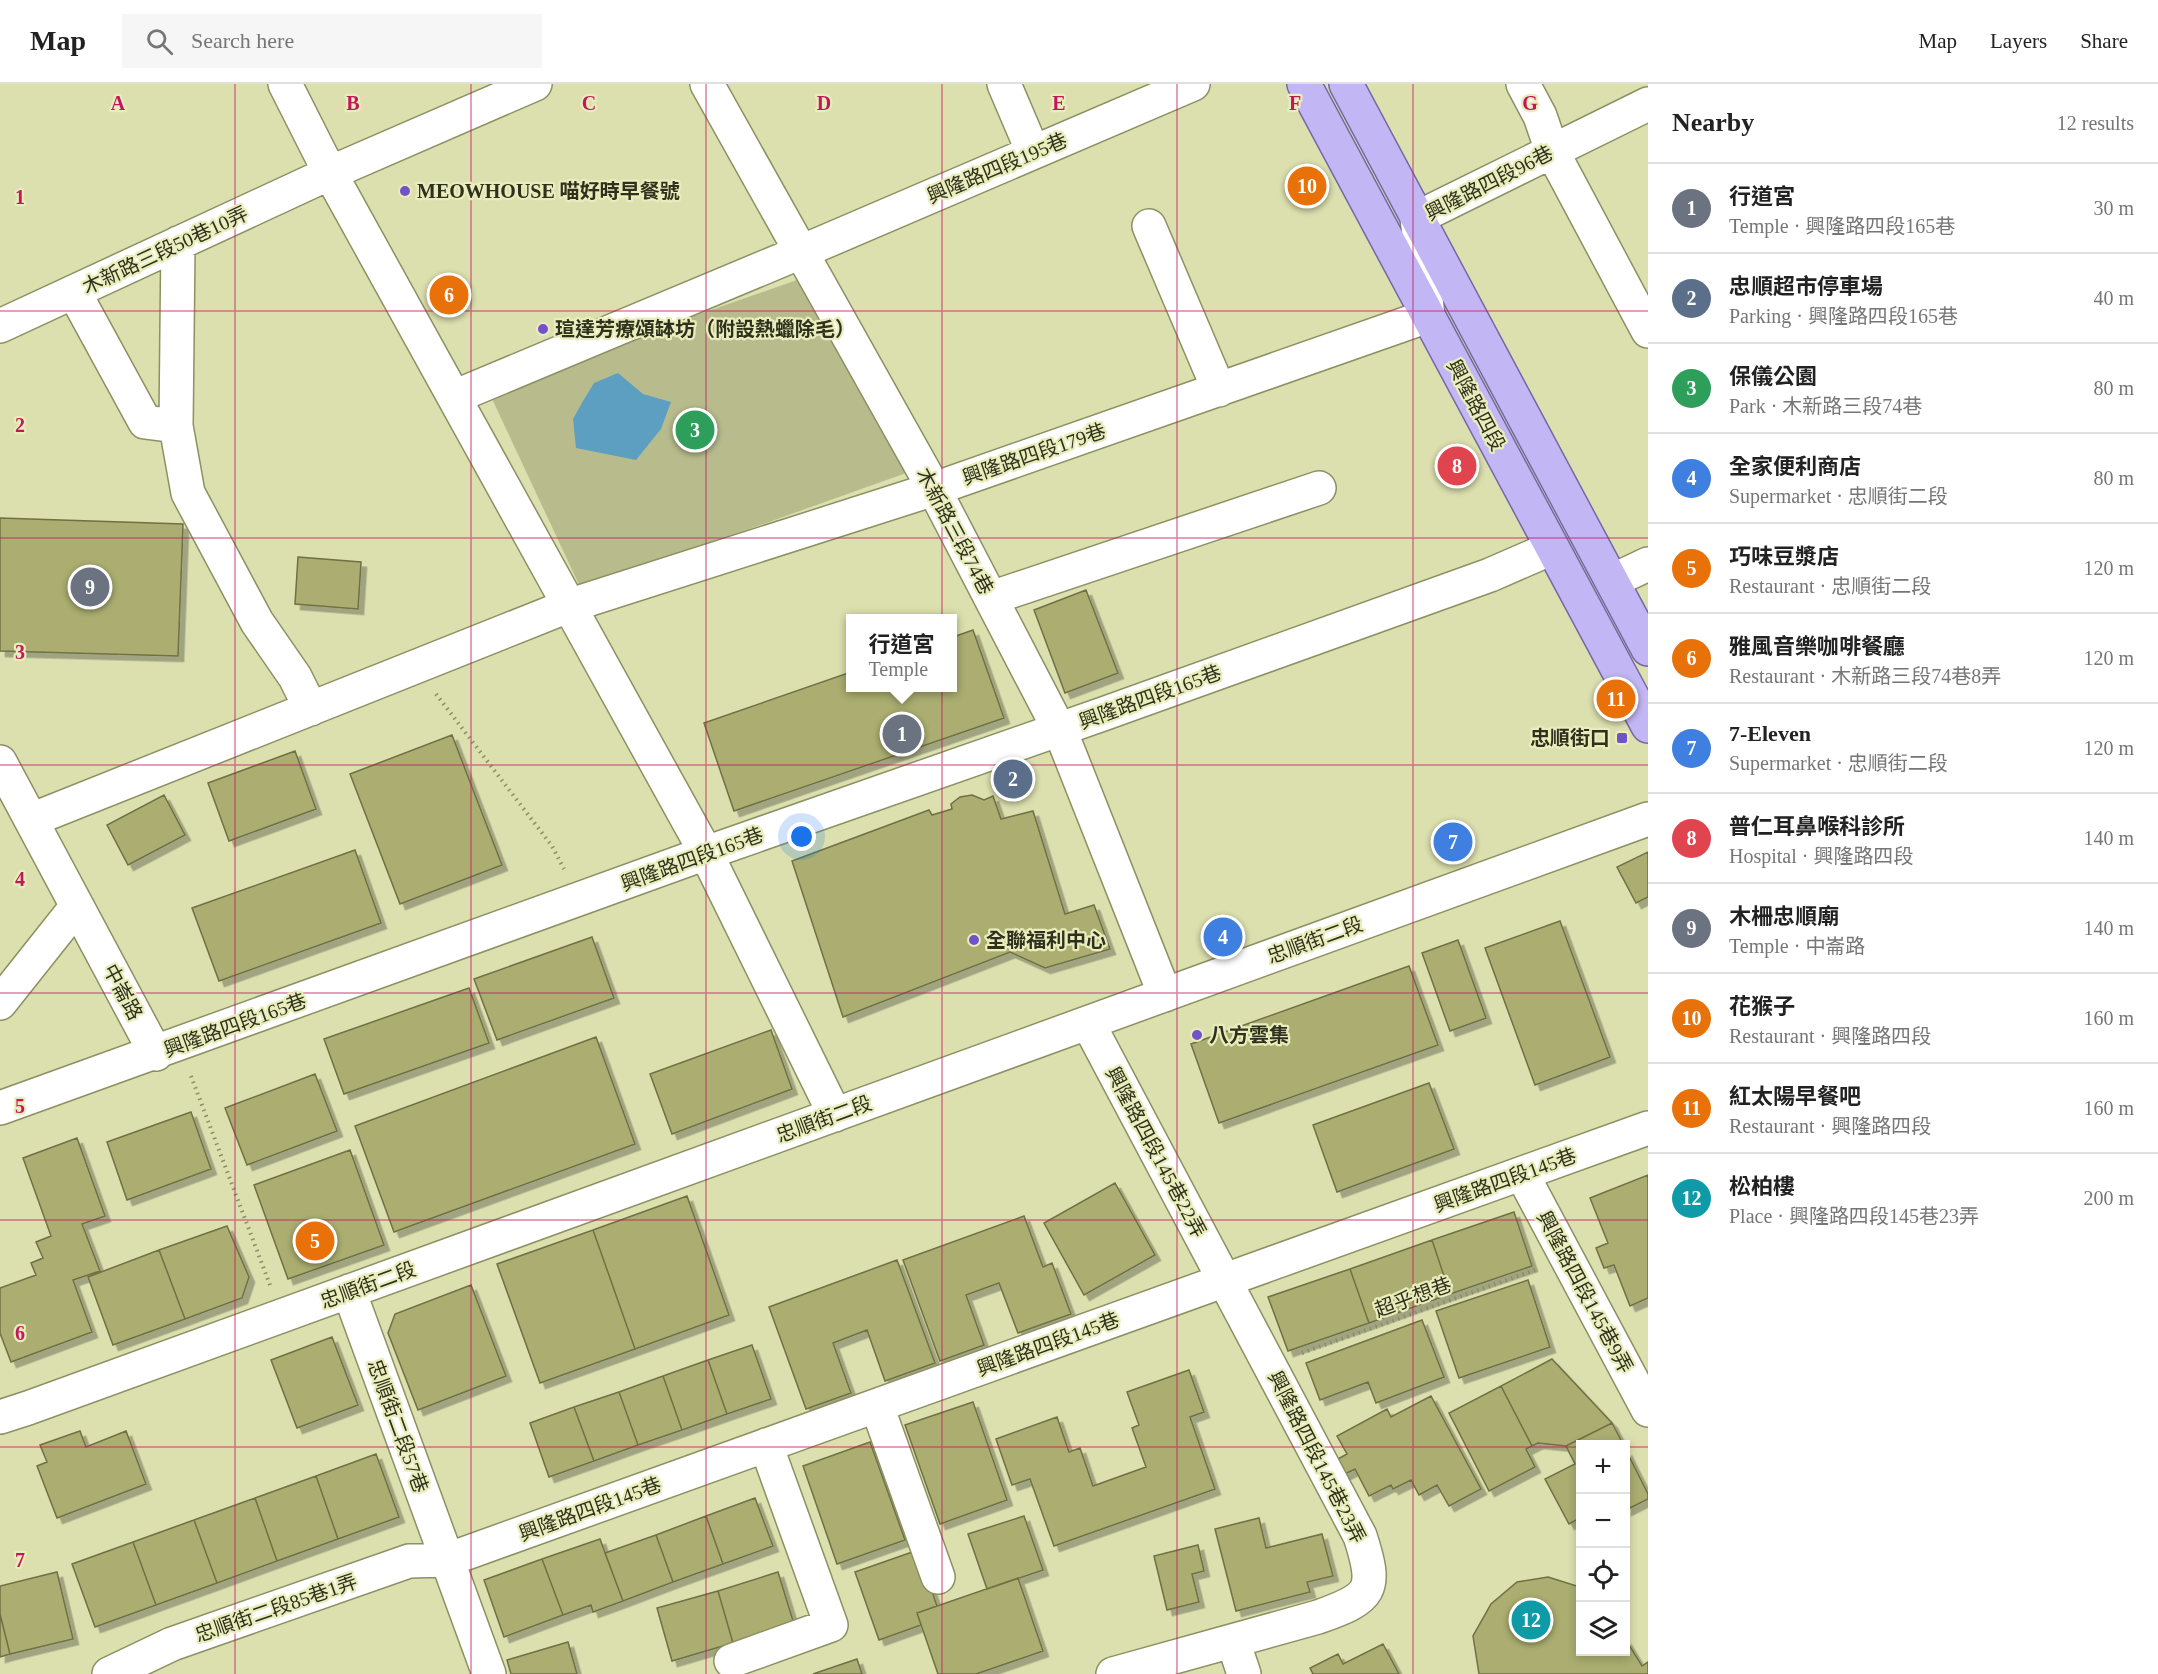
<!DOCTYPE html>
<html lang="en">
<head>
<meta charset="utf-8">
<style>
	:root { --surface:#fff; --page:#f6f6f6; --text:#222; --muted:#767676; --line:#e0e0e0; --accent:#7252cb }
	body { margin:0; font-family:"Times New Roman","Noto Sans TC",serif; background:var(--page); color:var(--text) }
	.controls { position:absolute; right:18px; bottom:18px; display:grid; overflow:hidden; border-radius:0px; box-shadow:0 3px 9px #0003 }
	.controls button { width:54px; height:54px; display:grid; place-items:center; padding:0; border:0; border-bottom:2px solid var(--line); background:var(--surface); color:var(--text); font:30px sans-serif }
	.you { position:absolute; left:802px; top:753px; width:21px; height:21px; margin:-15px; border:4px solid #fff; border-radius:50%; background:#1a73e8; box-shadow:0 0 0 9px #1a73e833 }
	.badge { display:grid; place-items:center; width:39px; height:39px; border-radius:50%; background:var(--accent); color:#fff; font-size:20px; font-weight:700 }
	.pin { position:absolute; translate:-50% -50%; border:3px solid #fff; box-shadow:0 2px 6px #0006 }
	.popup { position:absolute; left:846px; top:530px; width:111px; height:78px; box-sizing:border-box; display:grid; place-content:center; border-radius:0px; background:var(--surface); filter:drop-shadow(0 2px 4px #0005); font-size:20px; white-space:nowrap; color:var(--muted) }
	.popup b { font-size:22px; color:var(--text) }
	.popup::after { content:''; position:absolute; left:50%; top:100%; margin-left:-12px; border:12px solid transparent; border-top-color:var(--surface) }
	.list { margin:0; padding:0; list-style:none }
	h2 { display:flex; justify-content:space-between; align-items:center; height:78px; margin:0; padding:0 24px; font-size:26px }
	h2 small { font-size:20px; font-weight:400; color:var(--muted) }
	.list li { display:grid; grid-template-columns:39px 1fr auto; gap:18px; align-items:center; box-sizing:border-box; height:90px; padding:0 24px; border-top:2px solid var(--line) }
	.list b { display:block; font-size:22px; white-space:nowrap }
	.list p { margin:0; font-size:20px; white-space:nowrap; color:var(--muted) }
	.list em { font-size:20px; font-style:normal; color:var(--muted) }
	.icon { flex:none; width:33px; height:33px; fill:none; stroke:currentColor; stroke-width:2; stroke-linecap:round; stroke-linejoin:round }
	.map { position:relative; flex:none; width:1648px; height:1590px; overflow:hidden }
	header { display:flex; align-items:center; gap:36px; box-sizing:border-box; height:84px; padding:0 30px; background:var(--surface); border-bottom:2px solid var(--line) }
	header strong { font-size:28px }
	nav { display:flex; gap:33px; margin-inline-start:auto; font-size:21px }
	.search { width:420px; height:54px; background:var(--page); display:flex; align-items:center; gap:15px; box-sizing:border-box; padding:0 21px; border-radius:0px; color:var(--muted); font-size:22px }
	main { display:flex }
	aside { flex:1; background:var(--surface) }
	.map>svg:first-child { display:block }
	.green { fill:#b8bc8d }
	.water { fill:#5d9fc0 }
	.building { fill:#abae70; stroke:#6f7144; stroke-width:1.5; filter:url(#shadow) }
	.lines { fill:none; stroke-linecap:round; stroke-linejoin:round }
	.minor-casing { stroke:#8d9062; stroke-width:36 }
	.major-casing { stroke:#7568a5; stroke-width:36 }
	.path { stroke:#8b8d6a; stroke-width:4; stroke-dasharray:1.5 4.5; stroke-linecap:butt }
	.minor { stroke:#fff; stroke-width:33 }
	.major { stroke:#c3b6f5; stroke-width:33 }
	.grid { fill:none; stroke:#c2185b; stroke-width:1.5; stroke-opacity:0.55 }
	.poi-dot { fill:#7252cb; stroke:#e9edbb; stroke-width:2 }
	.labels { text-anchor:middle; stroke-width:4.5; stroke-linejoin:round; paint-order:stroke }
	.street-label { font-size:20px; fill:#2f301d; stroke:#e9edbb }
	.poi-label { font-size:20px; font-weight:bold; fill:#2f301d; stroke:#e9edbb; text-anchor:start }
	.grid-label { font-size:20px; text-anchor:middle; font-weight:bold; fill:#c2185b; stroke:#e9edbb; stroke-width:4.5; stroke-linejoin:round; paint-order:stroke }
</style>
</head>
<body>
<header>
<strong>Map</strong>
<div class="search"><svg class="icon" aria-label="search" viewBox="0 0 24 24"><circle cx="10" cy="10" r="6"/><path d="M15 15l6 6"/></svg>Search here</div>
<nav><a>Map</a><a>Layers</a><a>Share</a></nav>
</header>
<main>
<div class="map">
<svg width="1648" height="1590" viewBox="0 0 1648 1590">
	<defs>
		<filter id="shadow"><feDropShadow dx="5.5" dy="5.5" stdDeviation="0" flood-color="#0004"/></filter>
	</defs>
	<rect width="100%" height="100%" fill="#dcdfae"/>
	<path class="green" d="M 797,196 L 909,388 L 581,505 L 487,304 Z"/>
	<path class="water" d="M 618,289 L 643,310 L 671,318 L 661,345 L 636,376 L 576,364 L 573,335 L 583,317 L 594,299 Z"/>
	<path class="building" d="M 0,434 L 183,440 L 178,572 L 0,567 Z
		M 298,473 L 361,478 L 358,525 L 295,520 Z
		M 1086,506 L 1118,589 L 1065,609 L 1034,526 Z
		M 973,546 L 1004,634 L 734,727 L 704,639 L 851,588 L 851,604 L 953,604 L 953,553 Z
		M 452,651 L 502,781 L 400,820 L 350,690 Z
		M 295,667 L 316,725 L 229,757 L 208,699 Z
		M 164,711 L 185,751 L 128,781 L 107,741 Z
		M 972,711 L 984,716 L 993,712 L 1001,735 L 1033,727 L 1065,830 L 1094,821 L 1110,865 L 1045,884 L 1010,868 L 843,933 L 792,777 L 929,726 L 932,731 L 952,725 L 951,720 L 960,713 Z
		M 355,766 L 381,839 L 219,897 L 192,824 Z
		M 1648,768 L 1648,813 L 1636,819 L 1617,783 Z
		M 1560,837 L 1610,973 L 1535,1001 L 1485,864 Z
		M 592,853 L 614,914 L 497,956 L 474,895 Z
		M 1458,856 L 1486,934 L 1450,947 L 1422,869 Z
		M 1409,882 L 1438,961 L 1219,1039 L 1191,960 Z
		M 469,904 L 489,959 L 344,1010 L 324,955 Z
		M 771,946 L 792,1005 L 672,1050 L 650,990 Z
		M 596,953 L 635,1060 L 394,1148 L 355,1042 Z
		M 315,990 L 337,1047 L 247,1081 L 225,1024 Z
		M 1429,999 L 1454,1065 L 1337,1108 L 1313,1041 Z
		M 191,1028 L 211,1085 L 127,1116 L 107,1058 Z
		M 77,1054 L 105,1132 L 82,1140 L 100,1187 L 73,1196 L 92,1248 L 11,1278 L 0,1249 L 0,1204 L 36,1191 L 31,1179 L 43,1174 L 36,1158 L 51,1152 L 23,1074 Z
		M 350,1066 L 384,1161 L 288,1195 L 254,1101 Z
		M 1648,1091 L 1648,1214 L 1630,1222 L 1614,1181 L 1604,1184 L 1596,1164 L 1608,1159 L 1590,1114 Z
		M 1115,1099 L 1155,1171 L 1084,1211 L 1044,1139 Z
		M 687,1112 L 729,1231 L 635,1265 L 593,1146 Z
		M 1514,1128 L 1532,1182 L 1450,1210 L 1432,1156 Z
		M 1024,1132 L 1043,1183 L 1052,1179 L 1071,1230 L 1018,1249 L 999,1199 L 966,1211 L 984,1261 L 940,1277 L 903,1176 Z
		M 227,1142 L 249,1193 L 242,1214 L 185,1235 L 159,1166 Z
		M 593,1146 L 635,1265 L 540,1299 L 497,1180 Z
		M 1432,1156 L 1450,1210 L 1369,1239 L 1350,1185 Z
		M 159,1166 L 185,1235 L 113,1261 L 88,1193 Z
		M 897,1176 L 935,1279 L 885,1297 L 867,1246 L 833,1259 L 851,1309 L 806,1325 L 769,1223 Z
		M 1350,1185 L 1369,1239 L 1288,1267 L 1268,1213 Z
		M 1528,1196 L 1550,1263 L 1459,1294 L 1436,1227 Z
		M 471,1201 L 506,1292 L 418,1326 L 388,1249 L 395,1230 Z
		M 1422,1236 L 1444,1293 L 1376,1319 L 1368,1298 L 1320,1316 L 1306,1279 Z
		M 332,1253 L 358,1321 L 297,1344 L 271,1276 Z
		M 752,1261 L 771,1315 L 727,1330 L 708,1276 Z
		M 1552,1275 L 1612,1339 L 1566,1362 L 1538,1359 L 1532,1362 L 1501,1302 Z
		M 708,1276 L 727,1330 L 682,1346 L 663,1292 Z
		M 1189,1286 L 1204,1328 L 1190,1333 L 1215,1405 L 1054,1462 L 1030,1395 L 1012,1401 L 996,1355 L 1057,1333 L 1069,1368 L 1080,1364 L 1093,1402 L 1146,1383 L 1132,1344 L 1139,1341 L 1127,1308 Z
		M 663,1292 L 682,1346 L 638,1361 L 619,1308 Z
		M 1501,1302 L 1532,1362 L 1526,1365 L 1535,1383 L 1489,1407 L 1449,1329 Z
		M 619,1308 L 638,1361 L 594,1377 L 574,1323 Z
		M 1431,1312 L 1481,1405 L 1449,1422 L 1437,1401 L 1419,1411 L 1411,1396 L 1393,1405 L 1391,1401 L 1369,1412 L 1355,1385 L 1343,1391 L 1336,1376 L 1347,1370 L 1337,1352 L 1387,1325 L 1391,1333 Z
		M 973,1318 L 1007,1416 L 940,1440 L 905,1341 Z
		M 574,1323 L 594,1377 L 549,1393 L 530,1339 Z
		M 1612,1339 L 1623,1360 L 1580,1360 L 1580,1434 L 1569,1440 L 1545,1395 L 1575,1380 L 1566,1362 Z
		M 80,1347 L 86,1363 L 126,1347 L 146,1400 L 57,1434 L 37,1382 L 47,1378 L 40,1361 Z
		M 870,1358 L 905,1456 L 837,1480 L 803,1382 Z
		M 1626,1366 L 1648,1410 L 1648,1415 L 1626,1426 Z
		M 376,1370 L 399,1433 L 338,1455 L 316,1392 Z
		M 316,1392 L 338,1455 L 277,1477 L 255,1414 Z
		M 255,1414 L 277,1477 L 217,1499 L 194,1436 Z
		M 755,1414 L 773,1462 L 723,1480 L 706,1432 Z
		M 706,1432 L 723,1480 L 673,1498 L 656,1451 Z
		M 1024,1432 L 1043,1486 L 987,1505 L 968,1450 Z
		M 1259,1434 L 1266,1464 L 1322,1450 L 1333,1492 L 1307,1498 L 1310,1508 L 1236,1527 L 1215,1445 Z
		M 194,1436 L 217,1499 L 156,1521 L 133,1458 Z
		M 656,1451 L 673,1498 L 623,1517 L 605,1469 Z
		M 600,1455 L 623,1517 L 593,1528 L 591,1521 L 563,1531 L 542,1475 Z
		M 133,1458 L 156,1521 L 95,1543 L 72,1480 Z
		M 1198,1461 L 1204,1487 L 1192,1490 L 1199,1518 L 1167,1526 L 1154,1472 Z
		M 918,1466 L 937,1522 L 917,1529 L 921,1541 L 879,1556 L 855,1488 Z
		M 542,1475 L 563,1531 L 504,1553 L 484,1496 Z
		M 57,1488 L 73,1555 L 10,1570 L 0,1530 L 0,1502 Z
		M 778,1488 L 794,1540 L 733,1559 L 718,1507 Z
		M 1548,1493 L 1580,1503 L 1580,1568 L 1626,1568 L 1626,1556 L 1642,1582 L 1648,1578 L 1648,1590 L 1479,1590 L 1473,1552 L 1491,1520 L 1517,1498 Z
		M 1018,1494 L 1043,1567 L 976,1590 L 938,1590 L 917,1529 Z
		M 718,1507 L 733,1559 L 672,1577 L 657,1524 Z
		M 0,1530 L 10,1570 L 0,1573 Z
		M 568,1558 L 577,1590 L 511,1590 L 507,1576 Z
		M 1383,1560 L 1399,1590 L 1313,1590 L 1310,1584 L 1338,1570 L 1343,1580 Z
		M 857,1575 L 862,1590 L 813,1590 Z"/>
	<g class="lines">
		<defs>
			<path id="minor" d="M 285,0 L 330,89 L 706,769 L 835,1031
				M 707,0 L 934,405 L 1062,651 L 1165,911
				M 1004,0 L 1033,68
				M 1523,0 L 1540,32 L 1552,67 L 1648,247
				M 1149,142 L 1219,306
				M 178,159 L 176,342 L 188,409 L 257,538 L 295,593 L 311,625
				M 74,208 L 145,338 L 176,342
				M 0,242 L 330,89 L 535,0
				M 454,313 L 801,168 L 1193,0
				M 1612,497 L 1648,480
				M 991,514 L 1319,404
				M 0,678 L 156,970
				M 31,736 L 568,522 L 934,405 L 1428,232 L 1417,134 L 1648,20
				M 0,919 L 77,822
				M 1088,939 L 1360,1452 C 1378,1507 1372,1514 1318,1533 L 1113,1590
				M 0,1024 L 706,769 L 1103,630 L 1490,491 L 1552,464
				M 1522,1090 L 1648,1326
				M 349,1207 L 489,1590
				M 877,1322 L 938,1493
				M 0,1333 L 28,1324 L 1648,735
				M 1233,1557 L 1244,1590
				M 731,1577 L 831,1541 L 766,1361
				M 109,1590 L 172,1560 L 409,1477 L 447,1476 L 1648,1044"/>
			<path id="major" d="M 1304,0 L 1648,642
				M 1346,0 L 1648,565"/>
		</defs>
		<use href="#minor" class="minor-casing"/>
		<use href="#major" class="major-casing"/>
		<path class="path" d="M 436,610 L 552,762 L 564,785
			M 191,992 L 270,1201
			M 1302,1269 L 1535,1186"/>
		<use href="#minor" class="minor"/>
		<use href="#major" class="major"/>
	</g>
	<path class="grid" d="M 235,0 L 235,1590M 471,0 L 471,1590M 706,0 L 706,1590M 942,0 L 942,1590M 1177,0 L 1177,1590M 1413,0 L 1413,1590M 0,227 L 1648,227M 0,454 L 1648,454M 0,681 L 1648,681M 0,909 L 1648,909M 0,1136 L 1648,1136M 0,1363 L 1580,1363M 1626,1363 L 1648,1363"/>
	<g class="poi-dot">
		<circle cx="405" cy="107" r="6"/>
		<circle cx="543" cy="245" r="6"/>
		<rect x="1616" y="648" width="12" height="12" rx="3"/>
		<circle cx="974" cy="856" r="6"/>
		<circle cx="1197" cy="951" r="6"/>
	</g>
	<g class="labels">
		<g class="street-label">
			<text transform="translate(997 84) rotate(-23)" y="7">興隆路四段195巷</text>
			<text transform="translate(1489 99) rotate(-27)" y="7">興隆路四段96巷</text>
			<text transform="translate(165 166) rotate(-25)" y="7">木新路三段50巷10弄</text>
			<text transform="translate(1476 321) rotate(62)" y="7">興隆路四段</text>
			<text transform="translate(1034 370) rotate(-19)" y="7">興隆路四段179巷</text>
			<text transform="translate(955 447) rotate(62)" y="7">木新路三段74巷</text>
			<text transform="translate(1150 613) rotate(-20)" y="7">興隆路四段165巷</text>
			<text transform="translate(692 775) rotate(-20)" y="7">興隆路四段165巷</text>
			<text transform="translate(1315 856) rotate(-20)" y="7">忠順街二段</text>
			<text transform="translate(123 908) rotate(62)" y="7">中崙路</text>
			<text transform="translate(235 941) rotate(-20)" y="7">興隆路四段165巷</text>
			<text transform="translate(824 1035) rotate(-20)" y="7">忠順街二段</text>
			<text transform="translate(1156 1068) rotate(62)" y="7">興隆路四段145巷22弄</text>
			<text transform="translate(1505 1096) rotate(-20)" y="7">興隆路四段145巷</text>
			<text transform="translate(368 1201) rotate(-20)" y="7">忠順街二段</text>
			<text transform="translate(1585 1208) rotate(62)" y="7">興隆路四段145巷9弄</text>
			<text transform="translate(1413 1213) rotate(-20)" y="7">超乎想巷</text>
			<text transform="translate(1048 1260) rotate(-20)" y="7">興隆路四段145巷</text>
			<text transform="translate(398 1342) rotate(70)" y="7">忠順街二段57巷</text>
			<text transform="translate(1317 1373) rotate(63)" y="7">興隆路四段145巷23弄</text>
			<text transform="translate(590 1425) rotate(-20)" y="7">興隆路四段145巷</text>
			<text transform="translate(276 1524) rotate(-19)" y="7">忠順街二段85巷1弄</text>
		</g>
		<g class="poi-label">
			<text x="417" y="114">MEOWHOUSE 喵好時早餐號</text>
			<text x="555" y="252">瑄達芳療頌缽坊（附設熱蠟除毛）</text>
			<text x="1610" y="661" text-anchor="end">忠順街口</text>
			<text x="986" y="863">全聯福利中心</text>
			<text x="1209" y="958">八方雲集</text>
		</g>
	</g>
	<g class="grid-label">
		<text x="118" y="26">A</text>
		<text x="353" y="26">B</text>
		<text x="589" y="26">C</text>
		<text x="824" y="26">D</text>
		<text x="1059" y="26">E</text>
		<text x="1295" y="26">F</text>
		<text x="1530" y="26">G</text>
		<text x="20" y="120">1</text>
		<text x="20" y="348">2</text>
		<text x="20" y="575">3</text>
		<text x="20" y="802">4</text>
		<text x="20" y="1029">5</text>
		<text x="20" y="1256">6</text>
		<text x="20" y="1483">7</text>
	</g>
</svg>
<div class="controls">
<button>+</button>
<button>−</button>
<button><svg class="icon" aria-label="locate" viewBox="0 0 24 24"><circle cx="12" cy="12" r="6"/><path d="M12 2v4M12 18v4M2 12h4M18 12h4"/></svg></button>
<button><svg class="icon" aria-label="layers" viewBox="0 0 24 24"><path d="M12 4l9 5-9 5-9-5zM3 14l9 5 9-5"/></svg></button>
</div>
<div class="you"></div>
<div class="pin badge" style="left:902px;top:650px;background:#6b7280">1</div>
<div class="popup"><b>行道宮</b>Temple</div>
<div class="pin badge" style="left:1013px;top:695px;background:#5c6f8a">2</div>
<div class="pin badge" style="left:695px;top:346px;background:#2e9e5b">3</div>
<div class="pin badge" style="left:1223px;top:853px;background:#3f7fe0">4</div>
<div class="pin badge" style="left:315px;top:1157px;background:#e8710a">5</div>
<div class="pin badge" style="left:449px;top:211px;background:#e8710a">6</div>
<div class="pin badge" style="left:1453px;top:758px;background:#3f7fe0">7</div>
<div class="pin badge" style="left:1457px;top:382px;background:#e0444e">8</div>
<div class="pin badge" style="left:90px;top:503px;background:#6b7280">9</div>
<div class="pin badge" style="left:1307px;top:102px;background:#e8710a">10</div>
<div class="pin badge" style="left:1616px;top:615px;background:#e8710a">11</div>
<div class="pin badge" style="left:1531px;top:1536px;background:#0f9aa8">12</div>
</div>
<aside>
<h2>Nearby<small>12 results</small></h2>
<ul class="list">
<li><span class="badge" style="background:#6b7280">1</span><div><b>行道宮</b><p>Temple · 興隆路四段165巷</p></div><em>30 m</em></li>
<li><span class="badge" style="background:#5c6f8a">2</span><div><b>忠順超市停車場</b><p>Parking · 興隆路四段165巷</p></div><em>40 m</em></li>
<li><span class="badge" style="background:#2e9e5b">3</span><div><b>保儀公園</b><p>Park · 木新路三段74巷</p></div><em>80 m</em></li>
<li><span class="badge" style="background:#3f7fe0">4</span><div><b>全家便利商店</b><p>Supermarket · 忠順街二段</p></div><em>80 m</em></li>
<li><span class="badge" style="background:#e8710a">5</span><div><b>巧味豆漿店</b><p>Restaurant · 忠順街二段</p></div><em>120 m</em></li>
<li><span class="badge" style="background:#e8710a">6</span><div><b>雅風音樂咖啡餐廳</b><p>Restaurant · 木新路三段74巷8弄</p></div><em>120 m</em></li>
<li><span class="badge" style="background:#3f7fe0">7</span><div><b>7-Eleven</b><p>Supermarket · 忠順街二段</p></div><em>120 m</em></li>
<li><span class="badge" style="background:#e0444e">8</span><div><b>普仁耳鼻喉科診所</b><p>Hospital · 興隆路四段</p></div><em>140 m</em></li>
<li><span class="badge" style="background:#6b7280">9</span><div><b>木柵忠順廟</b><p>Temple · 中崙路</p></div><em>140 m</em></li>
<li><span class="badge" style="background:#e8710a">10</span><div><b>花猴子</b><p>Restaurant · 興隆路四段</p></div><em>160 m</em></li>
<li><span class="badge" style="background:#e8710a">11</span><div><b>紅太陽早餐吧</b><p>Restaurant · 興隆路四段</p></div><em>160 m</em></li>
<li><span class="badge" style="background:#0f9aa8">12</span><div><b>松柏樓</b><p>Place · 興隆路四段145巷23弄</p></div><em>200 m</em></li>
</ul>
</aside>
</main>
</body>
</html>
